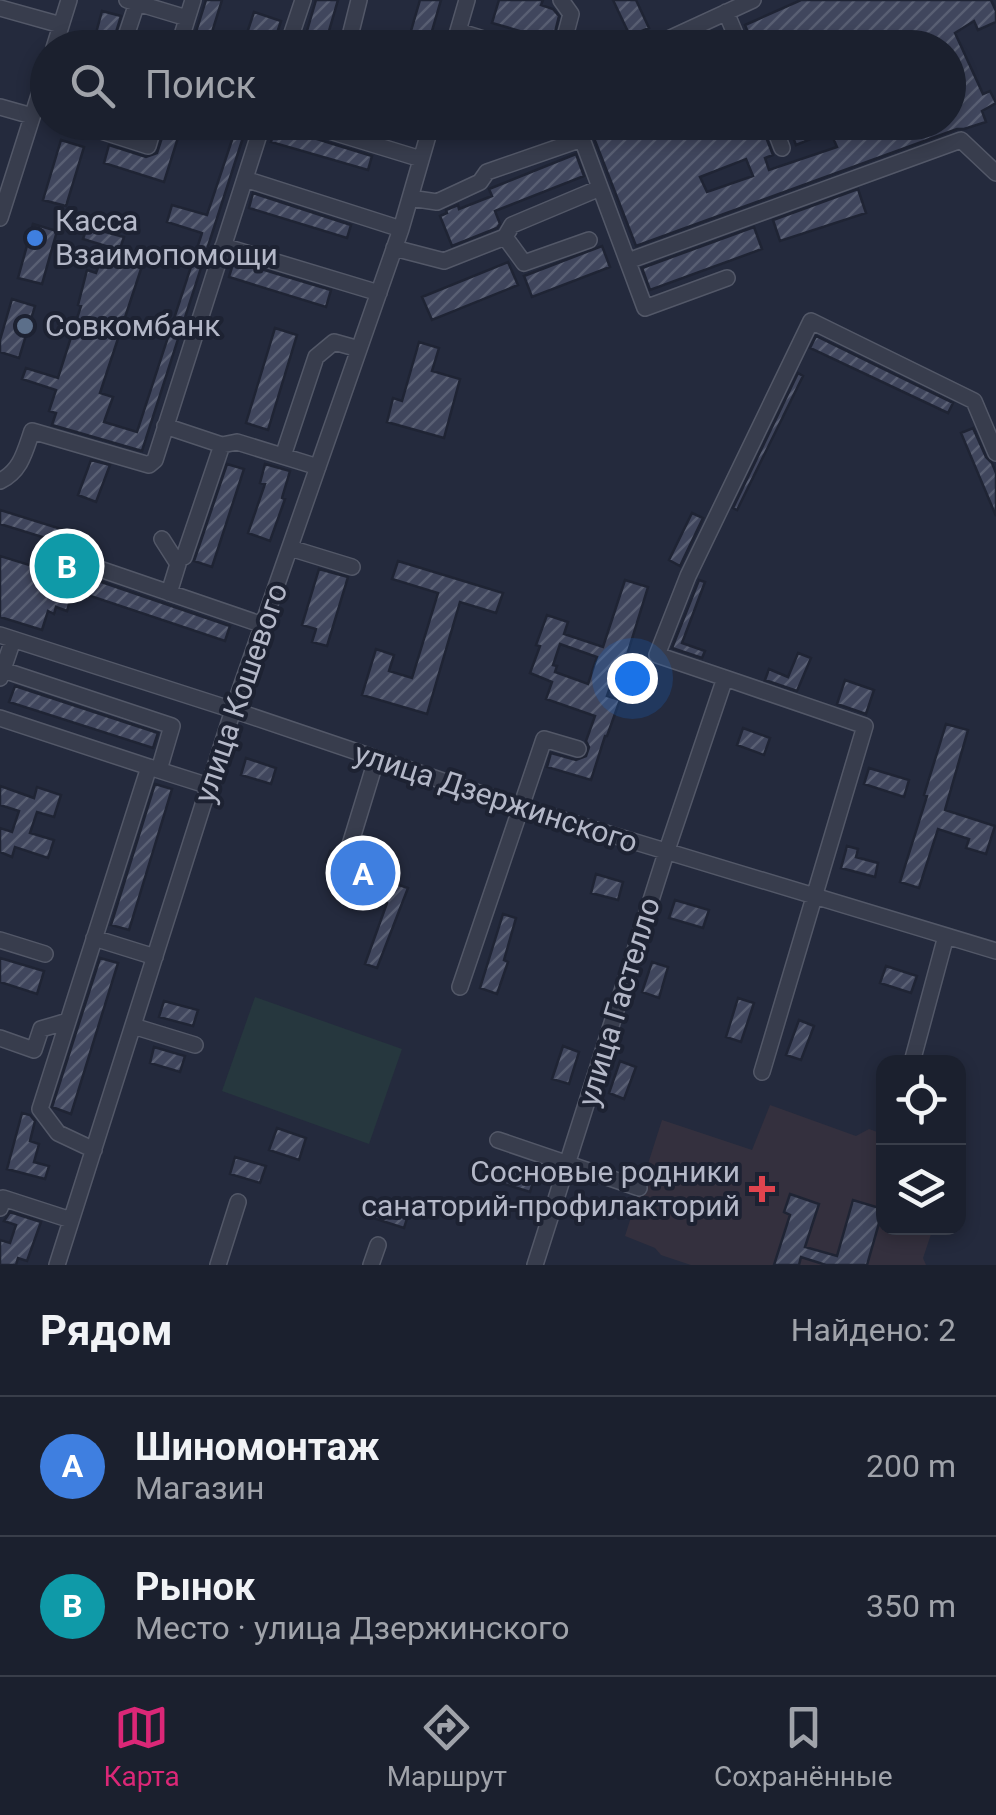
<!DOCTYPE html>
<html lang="ru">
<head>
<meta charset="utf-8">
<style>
	:root { --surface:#1b202e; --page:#282d3a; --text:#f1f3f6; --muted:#a0a3aa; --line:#393e4a; --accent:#db2777 }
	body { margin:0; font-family:Roboto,sans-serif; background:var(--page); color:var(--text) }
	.controls { position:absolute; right:30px; bottom:30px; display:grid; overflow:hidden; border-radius:20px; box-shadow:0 5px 15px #0003 }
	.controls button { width:90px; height:90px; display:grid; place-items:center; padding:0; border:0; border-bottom:2px solid var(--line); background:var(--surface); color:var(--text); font:50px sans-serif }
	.you { position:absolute; left:632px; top:678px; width:35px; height:35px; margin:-25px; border:8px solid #fff; border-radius:50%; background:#1a73e8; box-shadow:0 0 0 15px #1a73e833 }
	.badge { display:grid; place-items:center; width:65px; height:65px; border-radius:50%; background:var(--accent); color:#fff; font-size:32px; font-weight:700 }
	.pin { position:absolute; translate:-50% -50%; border:5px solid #fff; box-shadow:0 2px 10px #0006 }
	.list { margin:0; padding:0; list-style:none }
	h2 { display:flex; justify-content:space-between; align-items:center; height:130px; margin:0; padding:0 40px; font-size:42px }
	h2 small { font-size:32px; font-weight:400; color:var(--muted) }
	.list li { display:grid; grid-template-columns:65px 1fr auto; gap:30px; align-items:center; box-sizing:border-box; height:140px; padding:0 40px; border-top:2px solid var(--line) }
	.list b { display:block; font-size:38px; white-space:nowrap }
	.list p { margin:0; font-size:32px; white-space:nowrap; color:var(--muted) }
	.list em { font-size:32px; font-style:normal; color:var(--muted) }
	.icon { flex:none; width:55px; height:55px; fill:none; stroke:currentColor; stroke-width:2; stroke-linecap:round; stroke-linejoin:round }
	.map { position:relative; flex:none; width:996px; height:1265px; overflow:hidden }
	.search { position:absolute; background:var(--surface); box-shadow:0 5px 15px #0003; left:30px; right:30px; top:30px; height:110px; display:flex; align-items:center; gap:25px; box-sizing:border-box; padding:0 35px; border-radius:55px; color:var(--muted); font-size:38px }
	.sheet { height:410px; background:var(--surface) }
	nav { display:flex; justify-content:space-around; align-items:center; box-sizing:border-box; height:140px; border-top:2px solid var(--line); background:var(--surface); font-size:28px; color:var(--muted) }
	nav a { display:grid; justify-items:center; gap:5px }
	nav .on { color:var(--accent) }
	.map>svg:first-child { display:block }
	.medical { fill:#34303e }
	.pitch { fill:#26373e }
	.building { fill:url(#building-hatch); stroke:#1f2434; stroke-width:2.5; fill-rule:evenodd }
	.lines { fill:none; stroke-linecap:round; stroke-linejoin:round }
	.minor-casing { stroke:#535868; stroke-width:18 }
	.minor { stroke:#383d4d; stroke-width:15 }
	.shop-dot { fill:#3f7fe0; stroke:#1d2232; stroke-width:4 }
	.service-dot { fill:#5c6f8a; stroke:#1d2232; stroke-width:4 }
	.health-dot { fill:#e0444e; stroke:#1d2232; stroke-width:4 }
	.labels { text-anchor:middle; stroke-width:8; stroke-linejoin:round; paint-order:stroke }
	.poi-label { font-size:30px; fill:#b4b8c8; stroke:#1d2232; text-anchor:start }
	.street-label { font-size:30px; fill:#b4b8c8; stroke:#1d2232 }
</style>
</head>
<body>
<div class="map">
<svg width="996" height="1265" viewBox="0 0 996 1265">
	<defs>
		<pattern id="building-hatch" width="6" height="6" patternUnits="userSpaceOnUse" patternTransform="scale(2.5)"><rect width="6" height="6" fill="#40465d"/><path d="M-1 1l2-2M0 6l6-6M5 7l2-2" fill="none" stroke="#595f73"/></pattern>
	</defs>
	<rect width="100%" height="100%" fill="#242a3d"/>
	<path class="medical" d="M 770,1105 L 856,1136 L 869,1129 L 883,1134 L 884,1228 L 933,1228 L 923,1258 L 926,1265 L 691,1265 L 661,1255 L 655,1248 L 625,1236 L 662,1120 L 752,1150 Z"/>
	<path class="pitch" d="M 255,997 L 402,1049 L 369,1144 L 222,1091 Z"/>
	<path class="building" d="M 206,0 L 222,0 L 207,48 L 191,48 Z
		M 316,0 L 338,0 L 324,48 L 302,48 Z
		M 420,0 L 441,0 L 427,48 L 406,48 Z
		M 499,0 L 543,0 L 541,5 L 553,9 L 559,16 L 551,48 L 521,41 L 518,39 L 520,31 L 492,23 Z
		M 613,0 L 636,0 L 649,28 L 630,36 Z
		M 801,0 L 991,0 L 996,11 L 996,22 L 978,30 L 974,21 L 955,33 L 983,94 L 990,91 L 996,103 L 982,111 L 986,122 L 964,129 L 957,129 L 636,246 L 594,138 L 594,135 L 614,127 L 612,122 L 760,122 L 773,155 L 765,158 L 769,170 L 837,147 L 830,131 L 796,145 L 787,122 L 948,122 L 948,48 L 754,48 L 745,25 ZM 746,159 L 753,176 L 707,192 L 700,177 Z
		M 102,11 L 121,16 L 111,48 L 92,48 Z
		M 254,12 L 281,21 L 272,48 L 242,48 Z
		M 167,122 L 183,122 L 164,182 L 104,163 L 109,145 L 146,157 L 157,153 Z
		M 238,122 L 248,122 L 142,451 L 52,425 L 56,413 L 49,411 L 56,390 L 22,379 L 26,368 L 58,378 L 81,306 L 78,305 L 87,270 L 96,273 L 106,246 L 83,239 L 87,227 L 124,237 L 118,255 L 143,263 L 100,393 L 113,397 L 104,422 L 137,432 L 202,233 L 167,222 L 172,205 L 207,215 Z
		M 277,122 L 290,126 L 297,133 L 372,156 L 368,170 L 271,142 Z
		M 61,140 L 84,147 L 66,206 L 43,200 Z
		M 576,154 L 584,176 L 495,211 L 500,224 L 497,228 L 452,246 L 440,216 L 447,213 L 446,210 L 458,205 L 459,209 L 492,196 L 489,189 Z
		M 858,189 L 866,213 L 780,241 L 773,220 Z
		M 253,193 L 351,225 L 347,238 L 249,208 Z
		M 33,224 L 57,231 L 42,284 L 18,278 Z
		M 754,227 L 762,249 L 650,290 L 642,268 Z
		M 602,246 L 610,267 L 532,297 L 524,276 Z
		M 234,261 L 331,290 L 326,307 L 229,277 Z
		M 508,262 L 518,285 L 432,320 L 422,297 Z
		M 12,299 L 35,306 L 19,358 L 0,352 L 0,340 Z
		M 275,328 L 297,335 L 268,430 L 246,423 Z
		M 816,336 L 953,403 L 948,413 L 810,348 Z
		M 419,342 L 439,348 L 432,371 L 460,379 L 444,438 L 387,422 L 393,398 L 402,401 Z
		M 798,373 L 803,376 L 737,510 L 733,508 Z
		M 973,428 L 986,457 L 992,463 L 996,473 L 996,516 L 961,433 Z
		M 91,460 L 110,465 L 96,502 L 78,495 Z
		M 227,464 L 244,469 L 212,567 L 194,561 Z
		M 265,464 L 290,471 L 282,498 L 285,499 L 270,541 L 248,533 L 265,484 L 260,483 Z
		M 0,510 L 90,538 L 79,572 L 87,577 L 230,626 L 225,641 L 73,590 L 67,611 L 56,607 L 54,614 L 48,611 L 42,630 L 0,617 L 0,556 L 52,572 L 62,543 L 0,524 Z
		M 692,513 L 703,518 L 680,566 L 669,560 Z
		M 398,561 L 503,593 L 496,613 L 460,602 L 427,714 L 362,695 L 376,649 L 394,655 L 389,671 L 412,678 L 438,593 L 392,579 Z
		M 319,569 L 348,577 L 327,646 L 312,642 L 316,629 L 302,625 Z
		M 625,580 L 648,587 L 627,655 L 632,657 L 628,668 L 618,664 L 607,696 L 620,700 L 607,736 L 605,736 L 591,780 L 547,767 L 551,753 L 576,760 L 586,756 L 589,747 L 586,741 L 595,716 L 546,699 L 552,682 L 530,673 L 540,646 L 536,645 L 547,615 L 568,622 L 564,634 L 603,647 ZM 560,644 L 597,657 L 588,684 L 555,672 L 557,666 L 553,665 Z
		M 699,580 L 705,582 L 682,643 L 705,651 L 702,658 L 672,648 Z
		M 798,653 L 811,658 L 797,691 L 765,680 L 769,669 L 788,677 Z
		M 845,680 L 874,690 L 866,714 L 837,704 Z
		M 15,686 L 158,733 L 153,748 L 9,702 Z
		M 946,724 L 968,730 L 945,810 L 995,826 L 986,854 L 966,848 L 969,839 L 938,829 L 919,888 L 900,882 L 927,796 L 924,795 Z
		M 743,728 L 770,738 L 764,755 L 737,745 Z
		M 246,758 L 276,768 L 271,784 L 241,775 Z
		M 869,768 L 909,780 L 904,797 L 864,784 Z
		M 155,784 L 172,789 L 129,930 L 111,925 Z
		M 0,786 L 34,798 L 37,787 L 61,795 L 54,817 L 37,812 L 30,833 L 54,840 L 48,858 L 15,847 L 12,857 L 0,852 L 0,828 L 12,832 L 19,811 L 0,805 Z
		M 847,846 L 858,849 L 856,857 L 878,863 L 875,877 L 841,868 Z
		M 330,851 L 351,858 L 354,856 L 382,865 L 378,878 L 408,888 L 377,968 L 365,964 L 387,903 L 380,901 L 383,894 L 343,881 L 347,869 L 326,862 Z
		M 596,874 L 623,882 L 618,900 L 591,893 Z
		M 675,900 L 709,910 L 703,928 L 669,918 Z
		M 503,914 L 516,918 L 504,960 L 508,962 L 497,994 L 480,988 Z
		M 0,958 L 44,971 L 37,994 L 0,982 Z
		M 100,958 L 118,963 L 71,1114 L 52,1107 Z
		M 652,962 L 668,967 L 659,998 L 642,992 Z
		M 886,966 L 917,976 L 911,993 L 880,983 Z
		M 738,998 L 754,1003 L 741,1042 L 726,1037 Z
		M 164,1001 L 198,1010 L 193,1026 L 159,1017 Z
		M 799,1020 L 814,1026 L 801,1060 L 786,1055 Z
		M 563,1046 L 579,1052 L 569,1084 L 552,1079 Z
		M 154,1047 L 185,1056 L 180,1072 L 150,1063 Z
		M 620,1061 L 636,1067 L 624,1099 L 609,1093 Z
		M 22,1113 L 30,1115 L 35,1121 L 30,1141 L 39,1144 L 34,1162 L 49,1166 L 45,1179 L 7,1169 Z
		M 277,1128 L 306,1138 L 299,1160 L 269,1150 Z
		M 235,1157 L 266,1166 L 260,1183 L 230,1174 Z
		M 503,1166 L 535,1176 L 530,1192 L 498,1182 Z
		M 790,1194 L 819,1204 L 805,1247 L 837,1256 L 853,1200 L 883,1209 L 867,1265 L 826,1265 L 801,1257 L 799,1265 L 774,1265 L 790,1215 L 784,1212 Z
		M 377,1203 L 409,1212 L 404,1228 L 373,1218 Z
		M 10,1212 L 41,1222 L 27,1261 L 18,1258 L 16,1265 L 0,1265 L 0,1240 L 10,1243 L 16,1225 L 4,1221 Z"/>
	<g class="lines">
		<defs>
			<path id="minor" d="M 127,0 L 187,18
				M 561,0 L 571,14 L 562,48
				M 0,8 L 61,25
				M 726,12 L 741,48
				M 458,31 L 512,48
				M 54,48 L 69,0
				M 122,48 L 138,0
				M 178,48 L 193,0
				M 287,48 L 303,0
				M 347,48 L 359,0
				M 453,48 L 467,0
				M 649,48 L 753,0
				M 0,107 L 32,116
				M 73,122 L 148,146 L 155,122
				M 300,122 L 421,159
				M 584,122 L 582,139 L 645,308 L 727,278
				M 772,122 L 782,148
				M 245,179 L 401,229
				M 410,198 L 437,202 L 480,182 L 487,172 L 582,139
				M 0,218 L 48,67
				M 505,237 L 524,263 L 589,240
				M 223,246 L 379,293
				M 394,248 L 444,261 L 505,237 L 512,225 L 600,188
				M 628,261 L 961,140 L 996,173
				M 165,426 L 222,445 L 237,442 L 318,467
				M 283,456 L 316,357 L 334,342 L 359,349
				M 0,481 C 21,471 25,451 32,431 L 149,465 L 155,460 L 263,122
				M 162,539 L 178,564 L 169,593
				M 290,548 L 352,567
				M 184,557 L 222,445
				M 91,566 L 263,625
				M 0,635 L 233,710 L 520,807 L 996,951
				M 3,670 L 172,726 L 159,770
				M 0,678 L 13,640
				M 725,678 L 657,655 L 688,576 L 811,321 L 974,401 L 996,453
				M 0,718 L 149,767
				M 350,845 L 376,760
				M 94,938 L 155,957
				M 0,940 L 45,954
				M 460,987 L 544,739 L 578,749
				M 133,1026 L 195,1045
				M 0,1038 L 34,1050 L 41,1029 L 68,1021
				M 912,1062 L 946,936
				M 498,1140 L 639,1188
				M 94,1150 L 58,1133 L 40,1109 L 149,767 L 209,786
				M 0,1208 L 3,1198 L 71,1220
				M 57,1265 L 233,710 L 401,229 L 432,122
				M 218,1265 L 238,1202
				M 371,1265 L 378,1245
				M 535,1265 L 666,853 L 725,678 L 865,726 L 762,1072"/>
		</defs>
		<use href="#minor" class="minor-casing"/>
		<use href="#minor" class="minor"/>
	</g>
	<circle class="shop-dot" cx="35" cy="238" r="10"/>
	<circle class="service-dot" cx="25" cy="326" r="10"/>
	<path class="health-dot" d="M757 1174h10v10h10v10h-10v10h-10v-10h-10v-10h10z"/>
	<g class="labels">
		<g class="poi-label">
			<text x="55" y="231">Касса<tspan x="55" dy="34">Взаимопомощи</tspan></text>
			<text x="45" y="336">Совкомбанк</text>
			<text x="740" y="1182" text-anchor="end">Сосновые родники<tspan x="740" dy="34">санаторий-профилакторий</tspan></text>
		</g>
		<g class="street-label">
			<text transform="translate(241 693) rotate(-71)" y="10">улица Кошевого</text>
			<text transform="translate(496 798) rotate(18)" y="10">улица Дзержинского</text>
			<text transform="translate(619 1002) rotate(-73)" y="10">улица Гастелло</text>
		</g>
	</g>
</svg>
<div class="controls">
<button><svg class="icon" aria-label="locate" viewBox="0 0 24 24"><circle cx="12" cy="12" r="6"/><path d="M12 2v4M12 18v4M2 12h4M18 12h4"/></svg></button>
<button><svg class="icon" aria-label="layers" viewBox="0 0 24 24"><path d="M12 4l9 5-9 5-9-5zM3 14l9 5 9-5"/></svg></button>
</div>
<div class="you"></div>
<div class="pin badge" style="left:363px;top:873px;background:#3f7fe0">A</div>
<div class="pin badge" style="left:67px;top:566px;background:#0f9aa8">B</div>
<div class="search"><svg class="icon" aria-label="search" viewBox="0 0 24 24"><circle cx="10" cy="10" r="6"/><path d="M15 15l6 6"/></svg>Поиск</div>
</div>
<section class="sheet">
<h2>Рядом<small>Найдено: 2</small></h2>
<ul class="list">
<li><span class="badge" style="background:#3f7fe0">A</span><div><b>Шиномонтаж</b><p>Магазин</p></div><em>200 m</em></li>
<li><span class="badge" style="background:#0f9aa8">B</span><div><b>Рынок</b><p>Место · улица Дзержинского</p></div><em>350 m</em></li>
</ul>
</section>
<nav>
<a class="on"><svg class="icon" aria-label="map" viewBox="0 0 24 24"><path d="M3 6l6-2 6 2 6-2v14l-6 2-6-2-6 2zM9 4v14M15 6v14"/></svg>Карта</a>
<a><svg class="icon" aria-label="directions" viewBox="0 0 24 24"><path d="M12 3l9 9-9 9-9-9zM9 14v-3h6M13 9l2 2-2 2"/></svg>Маршрут</a>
<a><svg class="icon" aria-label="saved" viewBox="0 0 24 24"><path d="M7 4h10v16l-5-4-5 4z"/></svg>Сохранённые</a>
</nav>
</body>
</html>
